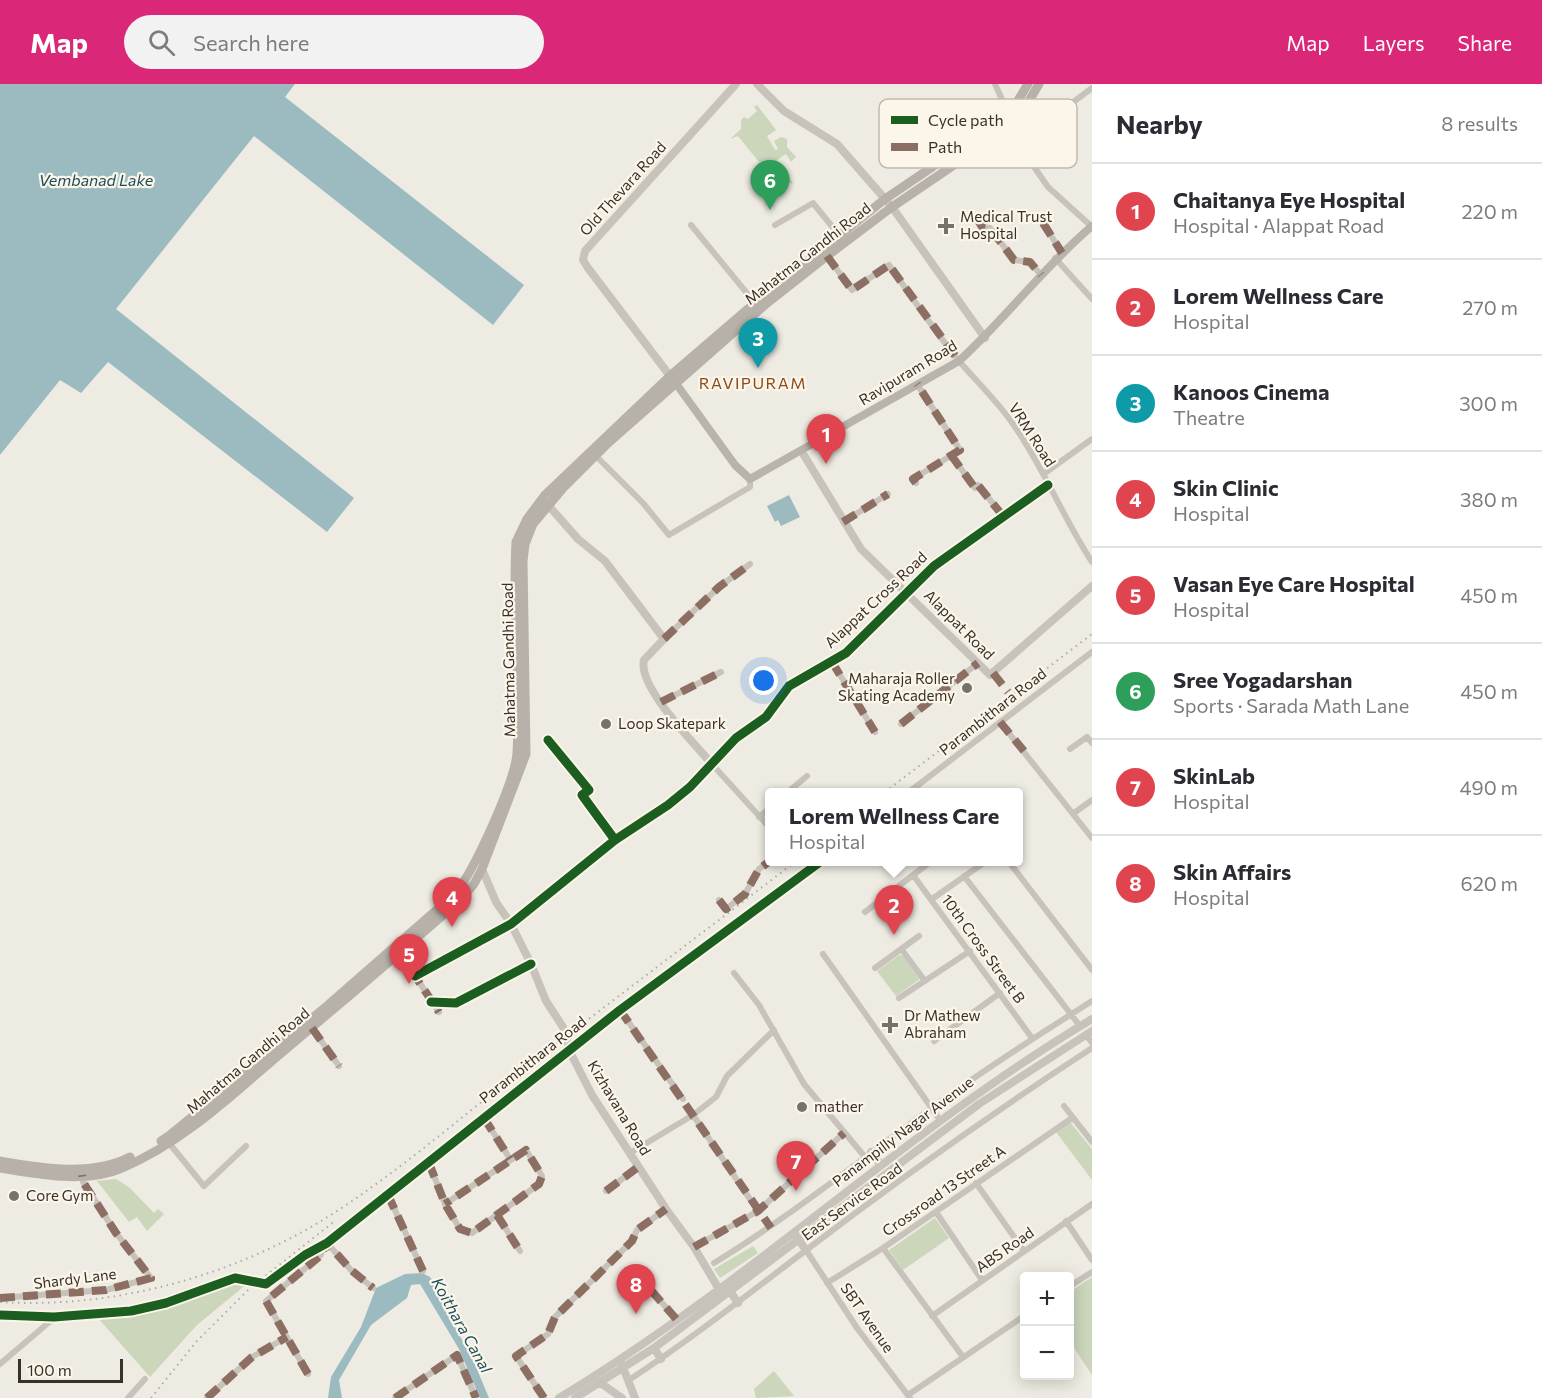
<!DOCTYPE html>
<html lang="en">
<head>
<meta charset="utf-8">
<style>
	:root { --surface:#fff; --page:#f2f2f3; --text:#2b2b33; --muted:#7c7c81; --line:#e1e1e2; --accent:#db2777 }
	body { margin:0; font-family:Commissioner,sans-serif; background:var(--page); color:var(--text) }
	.controls { position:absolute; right:18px; bottom:18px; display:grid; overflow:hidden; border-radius:6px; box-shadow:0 3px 15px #0003 }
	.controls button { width:54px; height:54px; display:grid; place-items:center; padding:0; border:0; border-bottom:2px solid var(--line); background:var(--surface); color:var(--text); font:30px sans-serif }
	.scale { position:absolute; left:18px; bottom:15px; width:105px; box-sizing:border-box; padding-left:6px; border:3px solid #393028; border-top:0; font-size:16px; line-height:21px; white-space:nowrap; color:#393028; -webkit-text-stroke:4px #fbf6e9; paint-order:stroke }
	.you { position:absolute; left:764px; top:597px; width:21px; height:21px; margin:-15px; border:4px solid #fff; border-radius:50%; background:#1a73e8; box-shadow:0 0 0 9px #1a73e833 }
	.badge { display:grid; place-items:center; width:39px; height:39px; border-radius:50%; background:var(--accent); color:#fff; font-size:20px; font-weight:700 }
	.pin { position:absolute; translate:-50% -50px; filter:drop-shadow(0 2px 3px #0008) }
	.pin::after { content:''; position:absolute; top:32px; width:21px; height:18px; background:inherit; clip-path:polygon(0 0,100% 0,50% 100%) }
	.popup { position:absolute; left:765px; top:704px; width:258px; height:78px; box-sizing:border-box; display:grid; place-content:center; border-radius:6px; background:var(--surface); filter:drop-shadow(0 2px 4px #0005); font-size:20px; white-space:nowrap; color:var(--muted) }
	.popup b { font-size:22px; color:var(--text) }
	.popup::after { content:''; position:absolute; left:50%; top:100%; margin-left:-12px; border:12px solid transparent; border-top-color:var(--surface) }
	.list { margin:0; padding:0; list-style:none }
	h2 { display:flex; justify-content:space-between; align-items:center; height:78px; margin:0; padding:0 24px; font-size:26px }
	h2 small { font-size:20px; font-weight:400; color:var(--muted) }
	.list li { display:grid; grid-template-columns:39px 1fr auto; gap:18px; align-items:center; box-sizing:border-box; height:96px; padding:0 24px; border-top:2px solid var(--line) }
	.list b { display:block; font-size:22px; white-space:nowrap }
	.list p { margin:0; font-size:20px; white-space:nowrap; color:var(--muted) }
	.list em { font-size:20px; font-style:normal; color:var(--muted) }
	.icon { flex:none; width:33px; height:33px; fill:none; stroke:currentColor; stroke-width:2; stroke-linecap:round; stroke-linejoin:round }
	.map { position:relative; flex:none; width:1092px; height:1314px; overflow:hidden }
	header { display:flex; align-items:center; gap:36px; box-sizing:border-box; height:84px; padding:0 30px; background:var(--accent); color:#fff }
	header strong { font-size:28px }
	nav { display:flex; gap:33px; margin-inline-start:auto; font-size:21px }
	.search { width:420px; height:54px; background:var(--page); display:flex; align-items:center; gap:15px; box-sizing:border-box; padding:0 21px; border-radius:33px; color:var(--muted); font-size:22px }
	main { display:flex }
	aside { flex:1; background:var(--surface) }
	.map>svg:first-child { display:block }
	.green { fill:#cbd6bb }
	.water { fill:#9cbbc1 }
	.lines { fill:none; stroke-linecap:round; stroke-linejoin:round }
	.minor { stroke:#c8c3ba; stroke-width:6 }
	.tertiary { stroke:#c8c3ba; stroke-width:8 }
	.secondary { stroke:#b8b3ab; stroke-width:8 }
	.primary { stroke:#b7b1a9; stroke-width:9 }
	.rail { stroke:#afaba5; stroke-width:2; stroke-dasharray:1.5 4.5; stroke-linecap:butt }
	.quiet { stroke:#8d6e63; stroke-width:8; stroke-dasharray:15 8; stroke-linecap:butt }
	.cycleway-casing { stroke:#fbf6e9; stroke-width:13 }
	.cycleway { stroke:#1b5e20; stroke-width:9 }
	.poi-dot { fill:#787169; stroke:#fbf6e9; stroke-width:2 }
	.labels { text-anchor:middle; stroke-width:4.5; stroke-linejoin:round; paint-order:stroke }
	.street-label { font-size:15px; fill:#393028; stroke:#fbf6e9 }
	.poi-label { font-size:15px; fill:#393028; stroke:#fbf6e9; text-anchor:start }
	.water-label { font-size:16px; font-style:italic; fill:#1b4e5d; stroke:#fbf6e9 }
	.neighbourhood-label { font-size:16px; letter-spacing:1.5px; fill:#8d4a1c; stroke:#fbf6e9 }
	.key { fill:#fbf6e9; stroke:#c1bbaf; stroke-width:1.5 }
	.key-label { font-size:16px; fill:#393028 }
</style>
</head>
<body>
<header>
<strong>Map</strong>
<div class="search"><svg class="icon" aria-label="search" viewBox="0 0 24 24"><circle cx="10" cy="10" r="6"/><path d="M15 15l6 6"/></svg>Search here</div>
<nav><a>Map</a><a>Layers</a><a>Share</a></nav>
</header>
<main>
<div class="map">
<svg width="1092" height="1314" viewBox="0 0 1092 1314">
	<rect width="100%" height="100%" fill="#eeebe2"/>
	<path class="green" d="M 757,21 L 776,46 L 767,52 L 775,66 L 778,65 L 774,57 L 781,53 L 787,55 L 787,63 L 796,73 L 791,78 L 786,70 L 777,76 L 793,100 L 780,95 L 770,78 L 759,78 L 738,52 L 730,55 L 741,45 L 741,36 L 744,33 L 748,35 L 757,27 L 754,23 Z
		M 899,871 L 903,872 L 920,895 L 896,912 L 877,887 Z
		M 1070,1038 L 1092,1065 L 1092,1096 L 1056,1048 Z
		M 116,1095 L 129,1103 L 154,1129 L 158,1125 L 164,1130 L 147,1147 L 137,1133 L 129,1138 L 97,1097 Z
		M 935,1134 L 949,1154 L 903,1186 L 889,1166 Z
		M 753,1162 L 758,1169 L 720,1194 L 714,1185 Z
		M 1092,1193 L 1092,1291 L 1070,1258 L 1070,1208 Z
		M 235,1198 L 248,1199 L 197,1241 L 150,1293 L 98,1234 L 168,1224 Z
		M 774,1287 L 794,1312 L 756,1314 L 754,1305 Z"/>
	<path class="water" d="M 0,0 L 295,0 L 285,13 L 524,201 L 493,241 L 254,52 L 116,225 L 354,414 L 327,448 L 108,278 L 81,309 L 60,296 L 0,371 Z
		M 789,411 L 800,433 L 781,442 L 778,436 L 775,438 L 767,422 Z
		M 422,1189 L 430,1193 L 445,1218 L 447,1230 L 471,1271 L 489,1314 L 480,1314 L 459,1265 L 420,1200 L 411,1201 L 407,1214 L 371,1241 L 339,1296 L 342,1314 L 328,1314 L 331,1293 L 361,1243 L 376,1204 L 405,1190 Z"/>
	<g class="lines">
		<path class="minor" d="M 995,0 L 1009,31
			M 1008,45 L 1048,103 L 1091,142
			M 1018,60 L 1092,4
			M 976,133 L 982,143 L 990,144 L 1014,176 L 1030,178 L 1041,191
			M 1043,139 L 1062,169
			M 691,141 L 755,219
			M 775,141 L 813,119 L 839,151
			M 827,172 L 852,206 L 889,181 C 912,213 934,246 959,277 C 977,298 997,317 1013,340 C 1044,384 1062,432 1092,478
			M 1055,174 L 1092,215
			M 595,371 L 643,419 L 669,451 L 750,403 L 750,395
			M 951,371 L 975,404 L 978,401 L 1003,432
			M 1045,389 L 1092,355
			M 916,399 L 913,395 L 960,366 L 917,300
			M 843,438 L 888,410
			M 664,555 L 719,503 L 750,480
			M 832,578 L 875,648
			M 661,618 L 721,588
			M 1000,638 L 1092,754
			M 901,640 L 978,579
			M 1070,665 L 1087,653 L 1092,659
			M 711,679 L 770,744
			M 788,708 L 807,692
			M 909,708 L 1092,568
			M 1074,729 L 1092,716
			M 759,733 L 770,724
			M 1009,778 L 1092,886
			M 913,791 L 1032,954
			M 964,792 L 1080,942
			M 932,815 L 985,778
			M 719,816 L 726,825 L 745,810 L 759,785 L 770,777
			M 865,828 L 930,778
			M 902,866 L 925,897
			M 399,868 L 439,928
			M 823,870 L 940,1036
			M 875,884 L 919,852
			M 734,889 L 759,921 L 804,1000 L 865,1073
			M 415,892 L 511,840 L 615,756 L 668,721 L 690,703 L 736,654 L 766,633 L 789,602 L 846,569 L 934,482 L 1048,401
			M 899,914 L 970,867
			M 431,918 L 456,919 L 531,880
			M 620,926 L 683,1015
			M 312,944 L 339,982
			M 1086,951 L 1092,959
			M 934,957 L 1000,909
			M 1064,1022 L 1092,1058
			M 693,1031 L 758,1127
			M 484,1034 L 510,1075
			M 169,1059 L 204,1102 L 246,1062
			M 630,1069 L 693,1031 L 716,1013 L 727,992 L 774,946
			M 429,1079 L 445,1120 L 460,1145 L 472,1149 L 539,1100 L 542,1092 L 526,1066 L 445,1120
			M 976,1099 L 1024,1167
			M 606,1107 L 638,1083
			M 388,1111 L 423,1187
			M 936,1128 L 982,1196
			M 497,1131 L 520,1167
			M 1066,1137 L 1092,1176
			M 327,1159 L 351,1186 L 373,1204
			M 694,1163 L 758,1127 L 844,1049
			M 883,1164 L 963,1273
			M 806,1166 L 857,1244 L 910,1314
			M 714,1179 C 789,1133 858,1078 929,1026 C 982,987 1037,952 1092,917
			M 636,1189 L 677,1236
			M 827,1199 L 883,1164 L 1072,1034
			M 1070,1202 L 1092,1188
			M 0,1214 L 106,1206 L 151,1194 L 116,1149 L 83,1098 L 82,1091
			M 0,1231 L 54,1233 L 131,1227 L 166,1219 L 235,1194 L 266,1200 L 305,1171 L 327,1159 L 620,926 L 820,778
			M 932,1232 L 1092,1120
			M 0,1280 L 54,1234
			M 308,1290 L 266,1217 L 320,1172 L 326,1160
			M 629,1296 C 690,1256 747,1211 805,1167 C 898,1096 994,1028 1092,964
			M 908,1311 L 1024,1232
			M 128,1314 L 145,1295
			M 207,1314 L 252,1273 L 287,1253
			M 395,1314 L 457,1271 L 476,1314
			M 544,1314 L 516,1272 L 548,1250 L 555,1233 L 632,1157 L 637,1146 L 666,1125"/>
		<path class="tertiary" d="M 757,0 L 784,27 L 837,60 L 892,123 L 985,254
			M 670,292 L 588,184 L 583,176 L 585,167 L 736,0
			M 802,368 L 861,465 L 990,591 L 1092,502
			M 548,421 L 578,455 L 605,477 L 664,555 L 644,576 C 637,602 694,659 711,679
			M 482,785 L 496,818 L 511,840 L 531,880 L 546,917 L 563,943 L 570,968 L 592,1011 L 666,1125 L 694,1163 L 720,1207
			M 871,1068 L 880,1080
			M 796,1152 L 806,1166
			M 730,1207 L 738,1219
			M 654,1264 L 661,1275
			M 622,1281 L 635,1314
			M 599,1298 L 622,1314
			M 559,1314 C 746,1202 904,1047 1092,935
			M 575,1314 L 654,1264 L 979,1020 L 1092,947"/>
		<path class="secondary" d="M 672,294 L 735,381 L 750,395 L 959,277 C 1006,234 1044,183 1092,142"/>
		<path class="primary" d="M 161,1057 L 170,1051 L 327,922 L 455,810 C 474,787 515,698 517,669 C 521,599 512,528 516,458 L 527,435 L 545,411 L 670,292 L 755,219 L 885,115 L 1009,31 L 1028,0
			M 0,1077 C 41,1084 91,1093 130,1073
			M 0,1084 C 38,1090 85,1100 122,1084 C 182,1059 231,1012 280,970 C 341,919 401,868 460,816 L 474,800 L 482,785 L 526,670 L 523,477 L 525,460 L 533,440 L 563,404 L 608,359 L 766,220 L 827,172 L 892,123 L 1016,39 L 1039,0"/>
		<path class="rail" d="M 885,708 L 1092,550
			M 0,1218 C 112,1225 231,1193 326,1134 C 395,1091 462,1032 527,982 C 616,914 706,846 795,778
			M 151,1314 L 197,1257 L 249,1205 L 336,1136"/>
		<path class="quiet" d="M 976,133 L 982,143 L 990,144 L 1014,176 L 1030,178 L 1041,191
			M 1043,139 L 1062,169
			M 827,172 L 852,206 L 889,181 L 959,277
			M 951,371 L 975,404 L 978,401 L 1003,432
			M 916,399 L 913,395 L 960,366 L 917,300
			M 843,438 L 888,410
			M 664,555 L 719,503 L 750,480
			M 832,578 L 875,648
			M 993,589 L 1008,608
			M 661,618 L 721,588
			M 1000,638 L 1024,667
			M 901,640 L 978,579
			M 719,816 L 726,825 L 745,810 L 759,785 L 770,777
			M 399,868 L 439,928
			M 620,926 L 771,1144
			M 312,944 L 339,982
			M 484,1034 L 510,1075
			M 429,1079 L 445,1120 L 460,1145 L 472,1149 L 539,1100 L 542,1092 L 526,1066 L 445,1120
			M 606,1107 L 638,1083
			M 388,1111 L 423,1187
			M 497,1131 L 520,1167
			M 694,1163 L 758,1127 L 844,1049
			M 636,1189 L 677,1236
			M 0,1214 L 106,1206 L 151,1194 L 116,1149 L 83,1098 L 82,1091
			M 308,1290 L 266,1217 L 320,1172 L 327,1159 L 351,1186 L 373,1204
			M 207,1314 L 252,1273 L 287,1253
			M 395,1314 L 457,1271 L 476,1314
			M 544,1314 L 516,1272 L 548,1250 L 555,1233 L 632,1157 L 637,1146 L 666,1125"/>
		<defs>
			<path id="cycleway" d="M 548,656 L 589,706 L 582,711 L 615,756
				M 415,892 L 511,840 L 615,756 L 668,721 L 690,703 L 736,654 L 766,633 L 789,602 L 846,569 L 934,482 L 1048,401
				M 431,918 L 456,919 L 531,880
				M 0,1231 L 54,1233 L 131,1227 L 166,1219 L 235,1194 L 266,1200 L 305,1171 L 327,1159 L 620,926 L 820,778"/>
		</defs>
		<use href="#cycleway" class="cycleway-casing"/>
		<use href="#cycleway" class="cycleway"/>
	</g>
	<g class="poi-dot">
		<path d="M943 133h6v6h6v6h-6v6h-6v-6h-6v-6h6z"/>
		<circle cx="967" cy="604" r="6"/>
		<circle cx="606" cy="640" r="6"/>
		<path d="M887 932h6v6h6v6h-6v6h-6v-6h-6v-6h6z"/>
		<circle cx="802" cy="1023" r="6"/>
		<circle cx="14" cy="1112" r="6"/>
	</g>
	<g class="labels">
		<g class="street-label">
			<text transform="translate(623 105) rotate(-48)" y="5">Old Thevara Road</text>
			<text transform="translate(808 170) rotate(-38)" y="5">Mahatma Gandhi Road</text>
			<text transform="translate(908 289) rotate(-31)" y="5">Ravipuram Road</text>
			<text transform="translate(1032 351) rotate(57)" y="5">VRM Road</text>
			<text transform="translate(876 516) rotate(-43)" y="5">Alappat Cross Road</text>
			<text transform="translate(959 541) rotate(45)" y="5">Alappat Road</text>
			<text transform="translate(509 576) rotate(-91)" y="5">Mahatma Gandhi Road</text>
			<text transform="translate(993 628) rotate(-38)" y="5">Parambithara Road</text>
			<text transform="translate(983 865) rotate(54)" y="5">10th Cross Street B</text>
			<text transform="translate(533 976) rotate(-38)" y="5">Parambithara Road</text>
			<text transform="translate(248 977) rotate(-40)" y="5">Mahatma Gandhi Road</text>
			<text transform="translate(619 1024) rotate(59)" y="5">Kizhavana Road</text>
			<text transform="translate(903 1048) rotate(-37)" y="5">Panampilly Nagar Avenue</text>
			<text transform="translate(944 1107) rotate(-35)" y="5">Crossroad 13 Street A</text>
			<text transform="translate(852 1118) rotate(-36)" y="5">East Service Road</text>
			<text transform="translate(1005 1166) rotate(-35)" y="5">ABS Road</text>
			<text transform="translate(75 1195) rotate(-7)" y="5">Shardy Lane</text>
			<text transform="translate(867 1234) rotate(55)" y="5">SBT Avenue</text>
		</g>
		<g class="poi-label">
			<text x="960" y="138">Medical Trust<tspan x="960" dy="17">Hospital</tspan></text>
			<text x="955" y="600" text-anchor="end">Maharaja Roller<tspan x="955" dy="17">Skating Academy</tspan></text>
			<text x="618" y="645">Loop Skatepark</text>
			<text x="904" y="937">Dr Mathew<tspan x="904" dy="17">Abraham</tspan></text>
			<text x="814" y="1028">mather</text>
			<text x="26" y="1117">Core Gym</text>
		</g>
		<g class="water-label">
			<text x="96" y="102">Vembanad Lake</text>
			<text transform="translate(462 1241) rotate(61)" y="6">Koithara Canal</text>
		</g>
		<g class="neighbourhood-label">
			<text x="753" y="305">RAVIPURAM</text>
		</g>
	</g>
	<rect x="879" y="15" width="198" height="69" rx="9" class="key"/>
	<rect x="891" y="32" width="27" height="8" fill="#1b5e20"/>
	<rect x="891" y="59" width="27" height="8" fill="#8d6e63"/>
	<g class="key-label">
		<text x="928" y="42">Cycle path</text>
		<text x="928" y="69">Path</text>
	</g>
</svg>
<div class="controls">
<button>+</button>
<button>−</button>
</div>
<div class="scale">100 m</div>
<div class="you"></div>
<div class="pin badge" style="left:826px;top:380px;background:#e0444e">1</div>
<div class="pin badge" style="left:894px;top:851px;background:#e0444e">2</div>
<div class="popup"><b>Lorem Wellness Care</b>Hospital</div>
<div class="pin badge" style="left:758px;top:284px;background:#0f9aa8">3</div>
<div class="pin badge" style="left:452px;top:843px;background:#e0444e">4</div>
<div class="pin badge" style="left:409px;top:900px;background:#e0444e">5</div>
<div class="pin badge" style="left:770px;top:126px;background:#2e9e5b">6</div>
<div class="pin badge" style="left:796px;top:1107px;background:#e0444e">7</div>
<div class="pin badge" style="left:636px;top:1230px;background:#e0444e">8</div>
</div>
<aside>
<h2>Nearby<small>8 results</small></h2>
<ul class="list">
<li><span class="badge" style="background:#e0444e">1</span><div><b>Chaitanya Eye Hospital</b><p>Hospital · Alappat Road</p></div><em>220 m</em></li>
<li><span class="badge" style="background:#e0444e">2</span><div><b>Lorem Wellness Care</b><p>Hospital</p></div><em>270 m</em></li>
<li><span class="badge" style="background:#0f9aa8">3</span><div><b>Kanoos Cinema</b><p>Theatre</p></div><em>300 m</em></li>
<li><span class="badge" style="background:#e0444e">4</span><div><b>Skin Clinic</b><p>Hospital</p></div><em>380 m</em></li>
<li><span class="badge" style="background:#e0444e">5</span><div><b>Vasan Eye Care Hospital</b><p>Hospital</p></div><em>450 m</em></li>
<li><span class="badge" style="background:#2e9e5b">6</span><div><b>Sree Yogadarshan</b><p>Sports · Sarada Math Lane</p></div><em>450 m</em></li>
<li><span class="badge" style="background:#e0444e">7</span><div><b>SkinLab</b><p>Hospital</p></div><em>490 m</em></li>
<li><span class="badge" style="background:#e0444e">8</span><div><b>Skin Affairs</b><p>Hospital</p></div><em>620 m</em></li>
</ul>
</aside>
</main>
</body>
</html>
